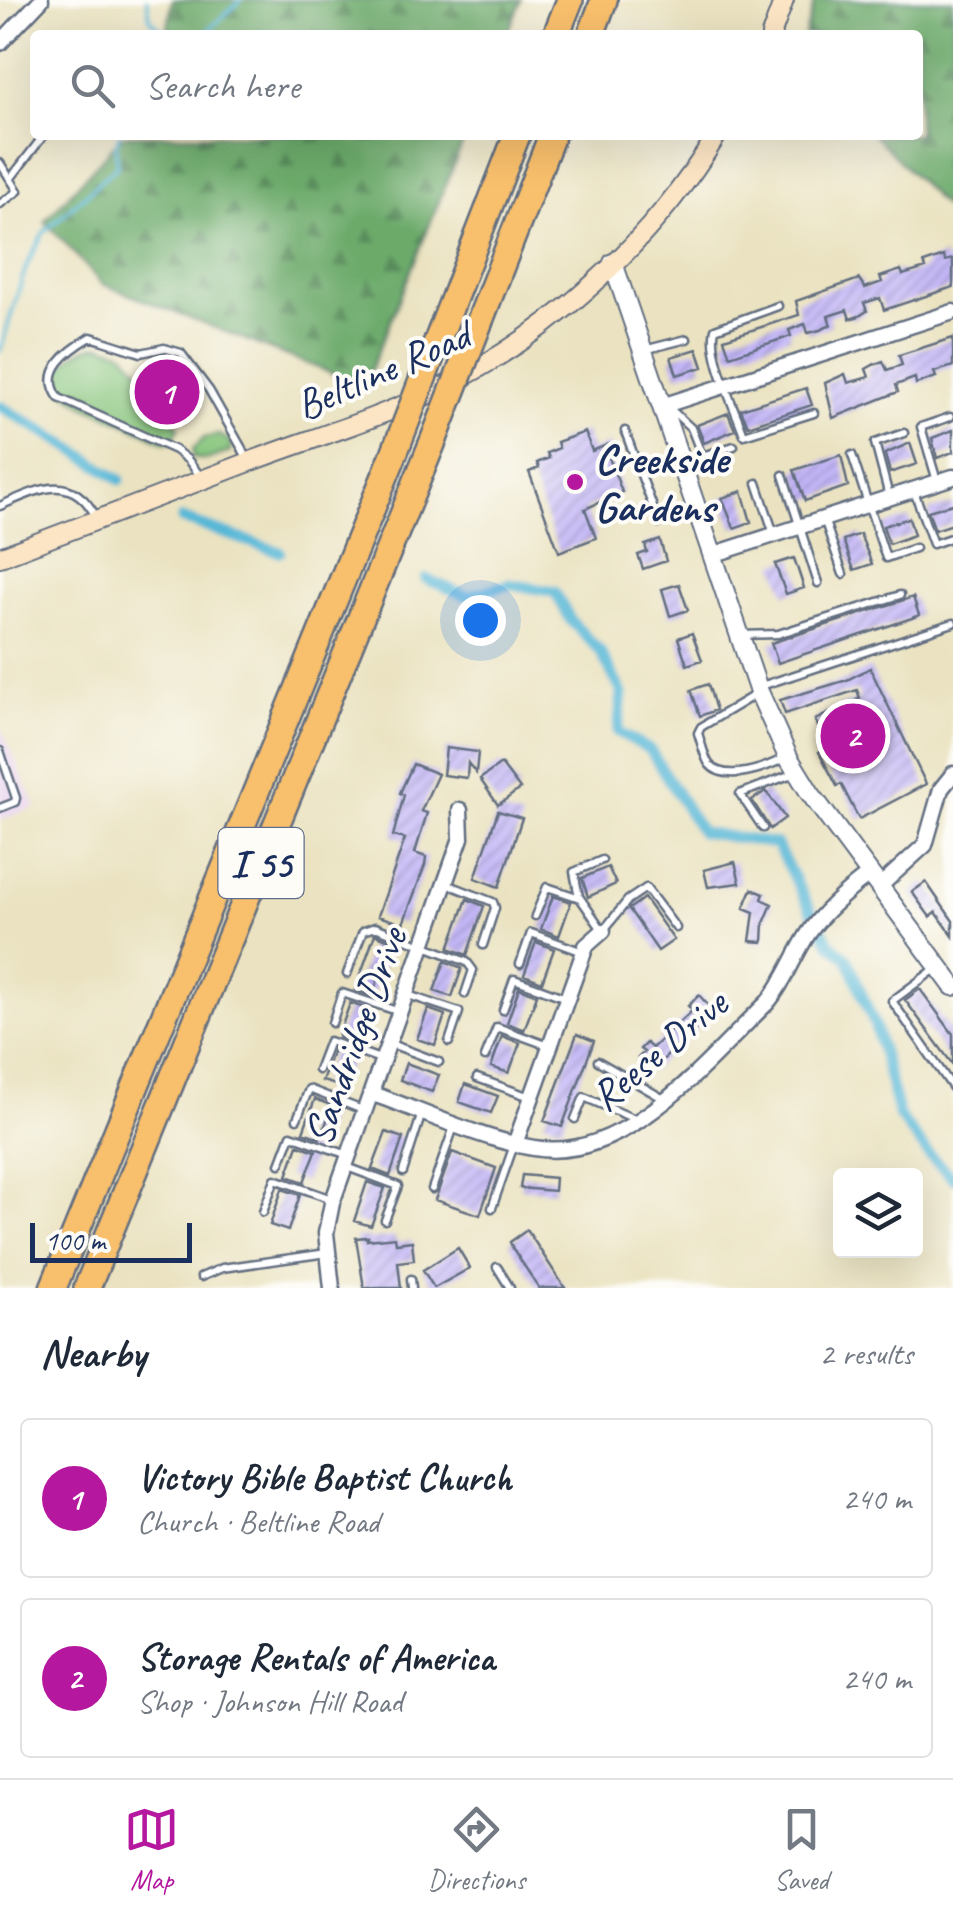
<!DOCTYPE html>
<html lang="en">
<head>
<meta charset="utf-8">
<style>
	:root { --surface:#fff; --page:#f2f2f3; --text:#1f2937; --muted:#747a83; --line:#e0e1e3; --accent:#b5179e }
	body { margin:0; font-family:Caveat,sans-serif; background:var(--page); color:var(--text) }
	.controls { position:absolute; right:30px; bottom:30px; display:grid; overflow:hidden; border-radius:10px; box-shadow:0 10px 40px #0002 }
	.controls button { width:90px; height:90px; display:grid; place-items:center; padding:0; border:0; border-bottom:2px solid var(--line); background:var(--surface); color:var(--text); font:50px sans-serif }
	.scale { position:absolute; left:30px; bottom:25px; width:162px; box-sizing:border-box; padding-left:10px; border:5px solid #1b2f5e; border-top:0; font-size:28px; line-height:35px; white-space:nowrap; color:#1b2f5e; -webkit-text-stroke:8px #fdfcf7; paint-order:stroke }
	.you { position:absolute; left:480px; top:620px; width:35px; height:35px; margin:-25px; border:8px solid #fff; border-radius:50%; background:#1a73e8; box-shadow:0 0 0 15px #1a73e833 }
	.badge { display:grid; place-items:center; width:65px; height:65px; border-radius:50%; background:var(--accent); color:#fff; font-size:32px; font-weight:700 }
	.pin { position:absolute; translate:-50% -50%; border:5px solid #fff; box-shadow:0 2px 10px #0006 }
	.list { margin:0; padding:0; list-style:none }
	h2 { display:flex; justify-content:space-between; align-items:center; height:130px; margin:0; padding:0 40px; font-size:42px }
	h2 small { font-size:32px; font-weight:400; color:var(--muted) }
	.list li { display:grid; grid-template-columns:65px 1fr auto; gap:30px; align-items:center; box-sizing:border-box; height:160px; margin:0 20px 20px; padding:0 20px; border:2px solid var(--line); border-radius:10px }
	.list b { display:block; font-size:38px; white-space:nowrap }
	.list p { margin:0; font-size:32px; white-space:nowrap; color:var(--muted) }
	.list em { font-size:32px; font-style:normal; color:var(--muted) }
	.icon { flex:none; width:55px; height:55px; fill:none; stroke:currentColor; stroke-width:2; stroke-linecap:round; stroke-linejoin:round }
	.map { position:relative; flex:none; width:953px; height:1288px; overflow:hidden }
	.search { position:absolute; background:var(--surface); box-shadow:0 10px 40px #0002; left:30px; right:30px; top:30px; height:110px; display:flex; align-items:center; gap:25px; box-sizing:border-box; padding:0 35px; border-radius:10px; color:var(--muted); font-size:38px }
	.sheet { height:490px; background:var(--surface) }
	nav { display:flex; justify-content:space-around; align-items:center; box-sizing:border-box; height:140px; border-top:2px solid var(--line); background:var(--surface); font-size:28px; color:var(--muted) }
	nav a { display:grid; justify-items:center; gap:5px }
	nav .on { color:var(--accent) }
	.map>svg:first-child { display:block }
	.built { fill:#e8d2ee }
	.green { fill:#86c47b; stroke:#507a6c; stroke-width:2.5 }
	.forest { fill:url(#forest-firs); stroke:#446c64; stroke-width:2.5 }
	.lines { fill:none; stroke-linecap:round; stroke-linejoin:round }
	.stream { stroke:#59b8d7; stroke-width:4 }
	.canal { stroke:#59b8d7; stroke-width:11 }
	.building { fill:url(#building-hatch) }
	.service-casing { stroke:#636e80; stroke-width:11 }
	.minor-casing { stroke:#636e80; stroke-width:19 }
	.tertiary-casing { stroke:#636e80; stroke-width:22 }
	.secondary-casing { stroke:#636e80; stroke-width:22 }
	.motorway-casing { stroke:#636e80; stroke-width:30 }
	.service { stroke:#fff; stroke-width:6 }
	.minor { stroke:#fff; stroke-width:14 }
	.tertiary { stroke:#fff; stroke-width:18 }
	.secondary { stroke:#fce5c4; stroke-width:18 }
	.motorway { stroke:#f8bf6c; stroke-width:25 }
	.motorway-bridge-casing { stroke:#636e80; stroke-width:30; stroke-linecap:butt }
	.motorway-bridge { stroke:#f8bf6c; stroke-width:25 }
	.poi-dot { fill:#b5179e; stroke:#fdfcf7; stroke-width:4 }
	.labels { text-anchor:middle; stroke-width:8; stroke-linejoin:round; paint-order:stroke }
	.shield { fill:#fdfcf7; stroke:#5f6c8c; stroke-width:2.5 }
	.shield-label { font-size:40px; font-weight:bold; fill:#1b2f5e }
	.street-label { font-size:42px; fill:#1b2f5e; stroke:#fdfcf7 }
	.poi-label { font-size:42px; font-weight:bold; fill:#1b2f5e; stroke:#fdfcf7; text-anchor:start }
</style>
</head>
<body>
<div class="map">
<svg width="953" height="1288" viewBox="0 0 953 1288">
	<defs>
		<pattern id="forest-firs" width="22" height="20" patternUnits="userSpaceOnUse" patternTransform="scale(2.5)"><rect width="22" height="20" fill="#6caa6b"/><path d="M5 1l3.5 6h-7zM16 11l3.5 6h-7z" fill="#588b5b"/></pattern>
		<pattern id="building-hatch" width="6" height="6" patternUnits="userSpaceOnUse" patternTransform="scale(2.5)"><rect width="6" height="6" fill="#c3b6f7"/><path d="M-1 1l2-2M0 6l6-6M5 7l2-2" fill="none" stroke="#9e94cb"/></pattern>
	</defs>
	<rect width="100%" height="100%" fill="#fdfcf7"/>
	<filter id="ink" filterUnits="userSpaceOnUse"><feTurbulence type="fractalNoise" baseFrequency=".01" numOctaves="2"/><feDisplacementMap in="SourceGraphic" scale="20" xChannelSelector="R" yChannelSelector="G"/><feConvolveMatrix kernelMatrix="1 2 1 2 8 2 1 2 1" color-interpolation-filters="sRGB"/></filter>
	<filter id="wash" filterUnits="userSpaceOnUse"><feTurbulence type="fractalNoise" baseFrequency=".0048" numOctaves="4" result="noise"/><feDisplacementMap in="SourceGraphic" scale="40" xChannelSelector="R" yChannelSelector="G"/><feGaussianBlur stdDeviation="2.25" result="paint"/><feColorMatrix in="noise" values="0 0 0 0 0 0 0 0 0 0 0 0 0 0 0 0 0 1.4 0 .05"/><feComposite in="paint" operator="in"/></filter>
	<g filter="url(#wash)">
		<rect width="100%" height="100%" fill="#eae2c0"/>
		<path class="built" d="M 0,726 L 36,807 L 0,820 Z"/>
		<path class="green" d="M 100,345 L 122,351 L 150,380 L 142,386 L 165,417 L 168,415 L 179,427 L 172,442 L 165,442 L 84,405 L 63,392 L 59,371 C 69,357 82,347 100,345 Z
			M 219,435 L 231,441 L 230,452 L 205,460 L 193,458 L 193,449 L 204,438 Z"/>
		<path class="forest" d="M 172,0 L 521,0 L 507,35 L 167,35 Z
			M 815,0 L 953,0 L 953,212 L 950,213 L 874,135 L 918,135 L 918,35 L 805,35 Z
			M 123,135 L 466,135 L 364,386 L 102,284 L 45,221 Z"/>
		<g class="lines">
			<path class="stream" d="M 147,0 L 150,19 L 166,35
				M 203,35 L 241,0
				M 0,351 L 26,267 L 44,232 L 117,166 L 116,146 L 119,135"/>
			<path class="canal" d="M 0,406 L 75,450 L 120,480
				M 182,519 L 280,552
				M 426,579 L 467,596 L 510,584 L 555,592 L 571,621 L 600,651 L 622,693 L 618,732 L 650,750 L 701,832 L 776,844 L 813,914
				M 822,930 L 830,943 L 848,959 L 875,1026 L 899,1116 L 929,1155 L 953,1178"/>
		</g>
		<g id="blocks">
			<path class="building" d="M 944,256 L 945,261 L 953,259 L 953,287 L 884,310 L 880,298 L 864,303 L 867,311 L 859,316 L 850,319 L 847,310 L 844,311 L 828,316 L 831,325 L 820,330 L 808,333 L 805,324 L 789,330 L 791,336 L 730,356 L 724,339 L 799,315 L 796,301 L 859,279 L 865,288 L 882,282 L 880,277 L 901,270 L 903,275 L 926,268 L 924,263 Z
				M 953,338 L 953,366 L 934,372 L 936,377 L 916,384 L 915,378 L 896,385 L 898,392 L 833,418 L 825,383 L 845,374 L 848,383 L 869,377 L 866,369 L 875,364 L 883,361 L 887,370 L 902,365 L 899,355 Z
				M 697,349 L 703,367 L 677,375 L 671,357 Z
				M 168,366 L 191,399 L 166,417 L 142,385 Z
				M 806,388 L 812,405 L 748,426 L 741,409 Z
				M 728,413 L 735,430 L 704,443 L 697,425 Z
				M 953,430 L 953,452 L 937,458 L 932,438 Z
				M 585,432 L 592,451 L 609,444 L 613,453 L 608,455 L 622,492 L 585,509 L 596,538 L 559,552 L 529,472 L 539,468 L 537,463 L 549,458 L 547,453 L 559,448 L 557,442 Z
				M 910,443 L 917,464 L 890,473 L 885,454 Z
				M 841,455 L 848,486 L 805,501 L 794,470 Z
				M 742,491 L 751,522 L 734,528 L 722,498 Z
				M 953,504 L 953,524 L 935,530 L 928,511 Z
				M 909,518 L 914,535 L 889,544 L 883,526 Z
				M 860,534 L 872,564 L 854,570 L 843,540 Z
				M 660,540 L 666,561 L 643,569 L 638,555 L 647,552 L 645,545 Z
				M 794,558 L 804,588 L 786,594 L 775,564 Z
				M 679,584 L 688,610 L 670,616 L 662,589 Z
				M 913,597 L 919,615 L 912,618 L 778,663 L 771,643 Z
				M 692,633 L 702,660 L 687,665 L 678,638 Z
				M 870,668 L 926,784 L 859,819 L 841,784 L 837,786 L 819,752 L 828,747 L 815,720 L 860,698 L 857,690 L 785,714 L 780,700 L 847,680 Z
				M 708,684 L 716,710 L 700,716 L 691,690 Z
				M 446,748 L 478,752 L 476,773 L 468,763 L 467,778 L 443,775 Z
				M 413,764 L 438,774 L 421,811 L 427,813 L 415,853 L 426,857 L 425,865 L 403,924 L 378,916 L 405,839 L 393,836 L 404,795 L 400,793 Z
				M 501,764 L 520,789 L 498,805 L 480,779 Z
				M 766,791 L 785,818 L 770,829 L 752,800 Z
				M 498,811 L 522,818 L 499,887 L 475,878 Z
				M 735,862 L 740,883 L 708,887 L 704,870 Z
				M 608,867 L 616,884 L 588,897 L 582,878 Z
				M 926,882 L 953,921 L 953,936 L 936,912 L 930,917 L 912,892 Z
				M 752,889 L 764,894 L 762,899 L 772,904 L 764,923 L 763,942 L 750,941 L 754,912 L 744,908 Z
				M 553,896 L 571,902 L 559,936 L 541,929 Z
				M 644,898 L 674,940 L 658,951 L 629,909 Z
				M 467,899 L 484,906 L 467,955 L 449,948 Z
				M 375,934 L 392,941 L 372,996 L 355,990 Z
				M 536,942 L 554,949 L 542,982 L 524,975 Z
				M 445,961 L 462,968 L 452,997 L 434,991 Z
				M 519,988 L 537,995 L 524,1030 L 507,1023 Z
				M 920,989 L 953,1034 L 953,1065 L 905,1000 Z
				M 699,995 L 714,1012 L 651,1071 L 638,1058 L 644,1052 L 640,1049 L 646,1043 L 652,1048 L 693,1010 L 688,1006 Z
				M 350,1003 L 367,1009 L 355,1043 L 338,1037 Z
				M 428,1009 L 445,1015 L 435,1045 L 417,1039 Z
				M 577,1034 L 594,1041 L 562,1127 L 544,1121 Z
				M 502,1036 L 520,1043 L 509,1073 L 491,1067 Z
				M 333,1050 L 352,1059 L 339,1086 L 322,1081 Z
				M 406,1063 L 439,1075 L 432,1092 L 400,1080 Z
				M 465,1084 L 498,1096 L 491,1113 L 459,1102 Z
				M 315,1099 L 333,1106 L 320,1138 L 303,1132 Z
				M 386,1132 L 403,1138 L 390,1176 L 372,1169 Z
				M 298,1145 L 316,1151 L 304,1182 L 287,1176 Z
				M 452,1152 L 496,1168 L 480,1215 L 435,1200 Z
				M 522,1175 L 555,1178 L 554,1191 L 520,1188 Z
				M 367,1182 L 385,1188 L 371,1226 L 354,1221 Z
				M 282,1189 L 300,1195 L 288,1231 L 270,1225 Z
				M 527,1230 L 565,1288 L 539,1288 L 513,1249 L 510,1242 Z
				M 368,1237 L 367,1240 L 395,1237 L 396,1243 L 412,1241 L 414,1260 L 398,1262 L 401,1288 L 364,1288 L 356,1238 Z
				M 458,1248 L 470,1268 L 434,1288 L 423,1270 Z"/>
		</g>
	</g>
	<g filter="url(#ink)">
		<use href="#blocks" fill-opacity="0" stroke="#636e80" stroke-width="2.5"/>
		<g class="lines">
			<defs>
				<path id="service" d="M 0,163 L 18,191 L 0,204
					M 11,178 L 44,135
					M 778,306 L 715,329 C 708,355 735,408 744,435 L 814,413
					M 644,350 L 687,339
					M 666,405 L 691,428 L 702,456 L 734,446
					M 625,431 L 641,475
					M 852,455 L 886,558 L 915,548
					M 679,460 L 641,475 L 659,523 L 693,512
					M 783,475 L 818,583
					M 201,477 L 188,460 L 175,450 L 59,398 C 39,371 69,350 91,337 L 141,353 L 164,348 L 181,353 L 209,390 L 249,461
					M 937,481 L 921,427 L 950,417
					M 757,483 L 774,534
					M 914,491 L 933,544 L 953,537
					M 889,496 L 875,443 L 904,433
					M 0,506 C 39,489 72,471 96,517
					M 824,519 L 843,574
					M 741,635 L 778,634 L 900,595
					M 758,687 L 953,623
					M 758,693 L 701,727 L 698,733 C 701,742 704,756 709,764 C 725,784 767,767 785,758
					M 0,751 L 16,798 L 15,802 L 0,808
					M 763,828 L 740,794 L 797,772
					M 447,884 L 493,902 L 495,908 L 483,945
					M 579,897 L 574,872 L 602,860
					M 535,916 L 547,887 L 580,898 L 603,931 L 628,900 L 646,888 L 676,928
					M 520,964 L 531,933 L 583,952
					M 938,967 L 892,1001 L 953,1088
					M 347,974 L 363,931 L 375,927 L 467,962 L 473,970 L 465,994
					M 408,995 L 459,1012 L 449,1042
					M 503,1010 L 514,979 L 566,998
					M 332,1023 L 342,993 L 400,1012
					M 391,1044 L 439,1062
					M 485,1057 L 497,1027 L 549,1046
					M 598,1061 L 664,1099
					M 318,1070 L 329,1041 L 383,1060
					M 477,1078 L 530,1097
					M 297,1119 L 309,1089 L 365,1111
					M 575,1119 L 584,1097 L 637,1120
					M 280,1164 L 291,1135 L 348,1155
					M 347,1167 L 398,1186 L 385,1220
					M 403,1172 L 422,1113
					M 432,1189 L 455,1124
					M 492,1208 L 514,1145
					M 263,1212 L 275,1179 L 332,1199
					M 497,1267 L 510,1288
					M 201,1277 L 222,1268 L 327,1253
					M 411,1279 L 412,1288"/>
				<path id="minor" d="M 0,43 L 41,0
					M 662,406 L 953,312
					M 712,555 L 953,477
					M 880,886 L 925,845 L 941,789 L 953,774
					M 373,1094 C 422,1111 483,1140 534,1148 C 627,1164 707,1060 767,1003 C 785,982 793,957 808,934 C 824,910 847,891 870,874
					M 515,1144 L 586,946 L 603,931
					M 332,1288 L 326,1233 L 332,1203 L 461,838 L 460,810"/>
				<path id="tertiary" d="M 613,263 L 759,692 L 788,757 L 810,793 L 953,986"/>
				<path id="secondary" d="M 771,35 L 784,0
					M 0,557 C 83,525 166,494 249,462 C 310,439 374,420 433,392 C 549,337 650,244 717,135"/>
				<path id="motorway" d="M 556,35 L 570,0
					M 591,35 L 604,0
					M 481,318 L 552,135
					M 438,339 L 517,135
					M 53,1288 L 392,459
					M 87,1288 L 434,439"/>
			</defs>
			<use href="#service" class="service-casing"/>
			<use href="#minor" class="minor-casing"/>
			<use href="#tertiary" class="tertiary-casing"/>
			<use href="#secondary" class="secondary-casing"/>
			<use href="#motorway" class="motorway-casing"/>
			<use href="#service" class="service"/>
			<use href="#minor" class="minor"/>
			<use href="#tertiary" class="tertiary"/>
			<use href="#secondary" class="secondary"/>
			<use href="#motorway" class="motorway"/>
			<defs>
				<path id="motorway-bridge" d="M 434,439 L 481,318
					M 392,459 L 438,339"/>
			</defs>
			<use href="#motorway-bridge" class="motorway-bridge-casing"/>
			<use href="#motorway-bridge" class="motorway-bridge"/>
		</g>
	</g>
	<circle class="poi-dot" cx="575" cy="482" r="10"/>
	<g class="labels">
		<rect class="shield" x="218.5" y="828" width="85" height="70" rx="8"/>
		<g class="shield-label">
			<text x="261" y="877">I 55</text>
		</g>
		<g class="street-label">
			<text transform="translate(382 369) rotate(-24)" y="15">Beltline Road</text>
			<text transform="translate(354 1036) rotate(-70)" y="15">Sandridge Drive</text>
			<text transform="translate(658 1049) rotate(-40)" y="15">Reese Drive</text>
		</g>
		<g class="poi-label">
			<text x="595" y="473">Creekside<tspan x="595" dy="48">Gardens</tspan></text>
		</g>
	</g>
</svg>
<div class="controls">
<button><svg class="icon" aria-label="layers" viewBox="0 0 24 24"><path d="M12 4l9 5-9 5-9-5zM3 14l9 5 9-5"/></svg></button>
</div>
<div class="scale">100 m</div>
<div class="you"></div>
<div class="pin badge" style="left:167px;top:392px">1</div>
<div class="pin badge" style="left:853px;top:736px">2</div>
<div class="search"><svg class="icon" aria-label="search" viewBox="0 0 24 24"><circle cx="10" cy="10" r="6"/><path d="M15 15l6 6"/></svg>Search here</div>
</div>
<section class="sheet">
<h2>Nearby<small>2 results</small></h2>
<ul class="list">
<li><span class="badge">1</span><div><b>Victory Bible Baptist Church</b><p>Church · Beltline Road</p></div><em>240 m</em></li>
<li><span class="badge">2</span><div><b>Storage Rentals of America</b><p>Shop · Johnson Hill Road</p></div><em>240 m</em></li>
</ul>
</section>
<nav>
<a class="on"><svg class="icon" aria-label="map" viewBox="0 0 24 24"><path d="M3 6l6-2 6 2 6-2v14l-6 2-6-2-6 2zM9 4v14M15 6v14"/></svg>Map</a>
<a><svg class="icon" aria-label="directions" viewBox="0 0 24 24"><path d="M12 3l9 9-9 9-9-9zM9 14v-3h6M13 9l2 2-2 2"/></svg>Directions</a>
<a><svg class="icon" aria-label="saved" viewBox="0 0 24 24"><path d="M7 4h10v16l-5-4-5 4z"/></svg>Saved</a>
</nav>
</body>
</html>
